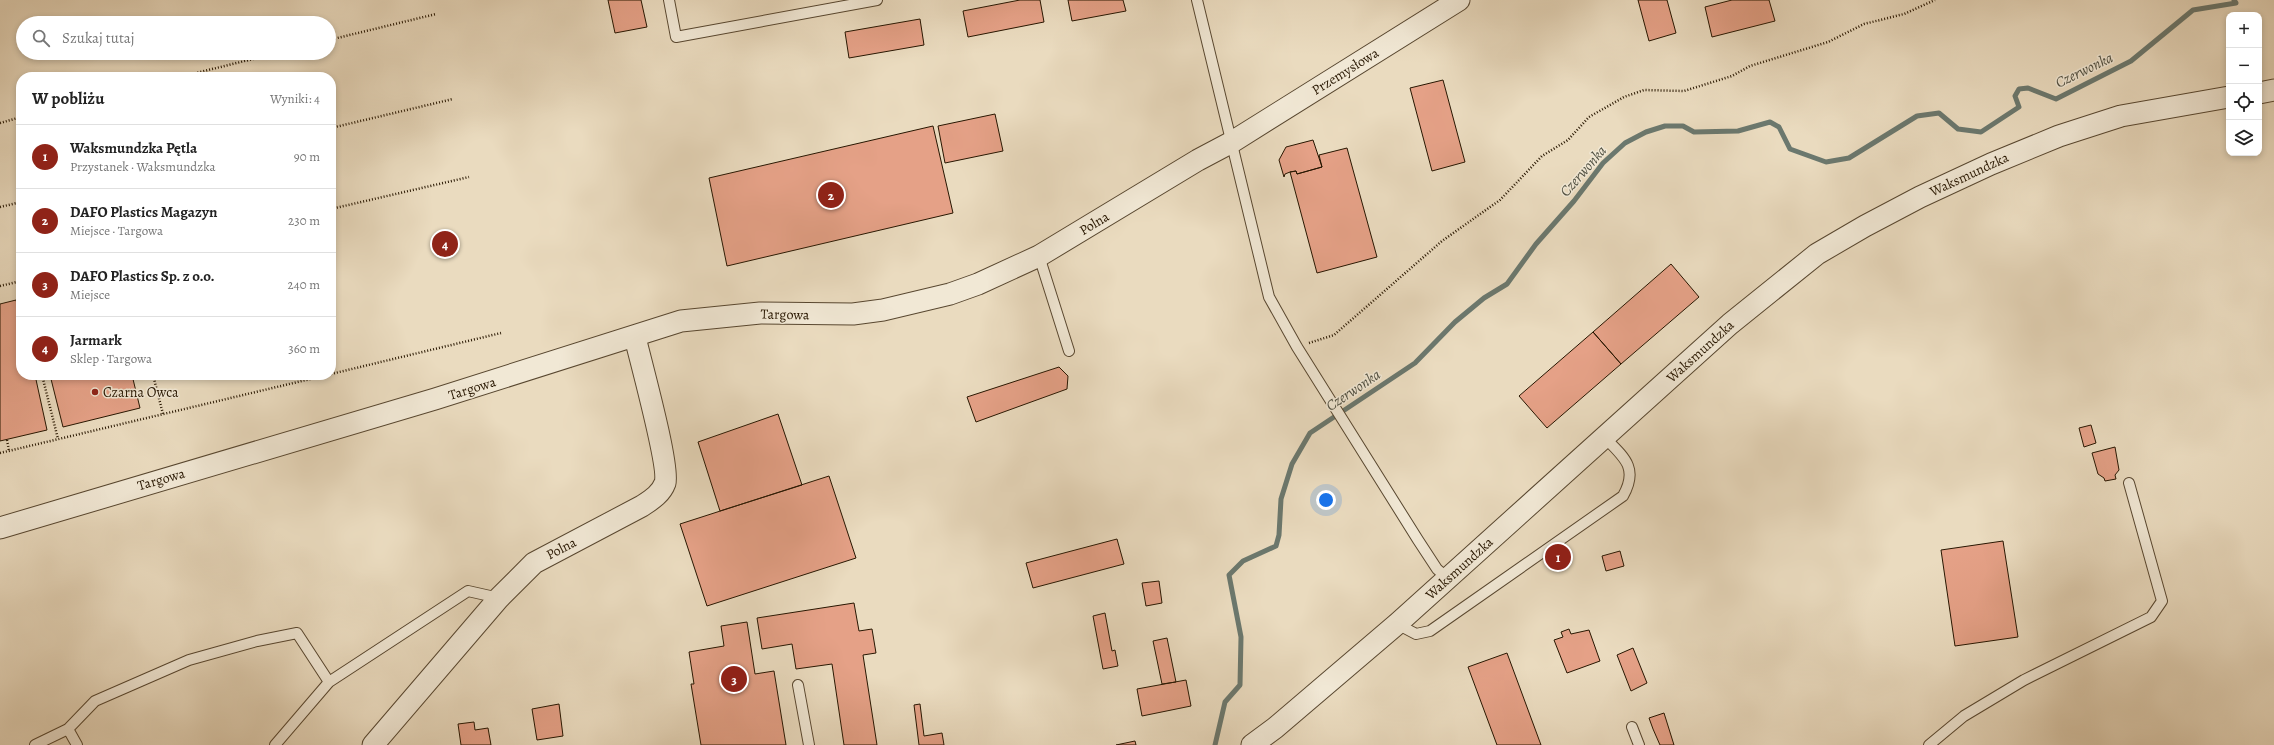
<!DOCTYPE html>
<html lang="pl">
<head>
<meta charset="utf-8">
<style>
	:root { --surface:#fff; --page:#f6f6f6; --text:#222; --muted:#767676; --line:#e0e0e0; --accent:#8f2418 }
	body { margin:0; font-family:Alegreya,serif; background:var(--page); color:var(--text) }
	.controls { position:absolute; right:12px; top:12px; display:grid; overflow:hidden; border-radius:8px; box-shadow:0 2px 6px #0003 }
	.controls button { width:36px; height:36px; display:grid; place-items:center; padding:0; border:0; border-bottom:1px solid var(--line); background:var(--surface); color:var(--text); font:20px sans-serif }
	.you { position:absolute; left:1326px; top:500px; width:14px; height:14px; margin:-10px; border:3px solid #fff; border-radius:50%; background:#1a73e8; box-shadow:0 0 0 6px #1a73e833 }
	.badge { display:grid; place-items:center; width:26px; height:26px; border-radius:50%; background:var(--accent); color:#fff; font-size:13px; font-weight:700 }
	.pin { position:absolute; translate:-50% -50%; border:2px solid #fff; box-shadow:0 1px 4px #0006 }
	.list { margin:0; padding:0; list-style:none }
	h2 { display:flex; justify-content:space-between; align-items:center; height:52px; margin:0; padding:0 16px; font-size:17px }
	h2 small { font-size:13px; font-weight:400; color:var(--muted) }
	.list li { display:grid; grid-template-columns:26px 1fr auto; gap:12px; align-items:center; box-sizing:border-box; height:64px; padding:0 16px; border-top:1px solid var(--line) }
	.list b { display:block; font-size:15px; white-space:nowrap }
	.list p { margin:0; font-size:13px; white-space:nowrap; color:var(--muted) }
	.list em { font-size:13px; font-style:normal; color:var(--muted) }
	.icon { flex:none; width:22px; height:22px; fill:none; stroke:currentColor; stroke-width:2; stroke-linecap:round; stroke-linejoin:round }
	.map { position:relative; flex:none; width:2274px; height:745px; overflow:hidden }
	.search { position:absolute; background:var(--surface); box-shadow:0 2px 6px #0003; left:16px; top:16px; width:320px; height:44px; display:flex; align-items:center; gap:10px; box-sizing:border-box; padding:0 14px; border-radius:22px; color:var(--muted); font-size:15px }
	.panel { position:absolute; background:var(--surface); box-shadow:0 2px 6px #0003; left:16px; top:72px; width:320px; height:308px; border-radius:16px }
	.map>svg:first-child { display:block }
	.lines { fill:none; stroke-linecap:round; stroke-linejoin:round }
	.stream { stroke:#6b786e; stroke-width:5 }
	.building { fill:#e5a187; stroke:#271601 }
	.service-casing { stroke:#584730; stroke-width:12 }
	.minor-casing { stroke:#584730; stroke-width:23 }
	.path { stroke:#271601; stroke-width:2.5; stroke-dasharray:1 2; stroke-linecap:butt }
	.service { stroke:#f1e8d5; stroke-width:10 }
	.minor { stroke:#f1e8d5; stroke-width:21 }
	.poi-dot { fill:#8f2418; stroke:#f1e8d5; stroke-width:1.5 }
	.labels { text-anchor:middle; stroke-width:3; stroke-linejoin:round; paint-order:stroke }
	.street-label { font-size:14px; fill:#271601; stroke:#f1e8d5 }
	.poi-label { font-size:14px; fill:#271601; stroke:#f1e8d5; text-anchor:start }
	.water-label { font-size:15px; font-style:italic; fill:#4f4f41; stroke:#f1e8d5 }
</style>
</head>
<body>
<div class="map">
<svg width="2274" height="745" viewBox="0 0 2274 745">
	<rect width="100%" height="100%" fill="#eadbbf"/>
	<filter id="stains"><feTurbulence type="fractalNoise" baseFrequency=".005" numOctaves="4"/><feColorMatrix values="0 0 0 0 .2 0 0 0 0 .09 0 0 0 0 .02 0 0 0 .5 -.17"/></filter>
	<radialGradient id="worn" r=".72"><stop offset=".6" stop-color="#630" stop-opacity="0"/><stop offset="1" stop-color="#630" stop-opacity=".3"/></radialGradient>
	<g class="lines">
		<path class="stream" d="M 1215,745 L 1225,702 L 1240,685 L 1241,637 L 1229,575 L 1243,561 L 1276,546 L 1279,535 L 1281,499 L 1292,464 L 1310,433 L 1415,363 L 1455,322 L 1484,298 L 1507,284 L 1536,244 L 1574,201 L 1603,163 L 1625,143 L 1646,132 L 1665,126 L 1683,126 L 1694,132 L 1738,131 L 1770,122 L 1779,127 L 1790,149 L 1826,162 L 1849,158 L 1917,116 L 1939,113 L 1958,129 L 1981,132 L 2019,107 L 2015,96 L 2019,89 L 2028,88 L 2056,99 L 2131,61 L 2193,10 L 2236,3 L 2234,0"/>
	</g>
	<path class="building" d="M 608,0 L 641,0 L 647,27 L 615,33 Z
		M 1020,0 L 1040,0 L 1044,22 L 968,37 L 963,11 Z
		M 1068,0 L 1123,0 L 1126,11 L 1072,21 Z
		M 1638,0 L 1667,0 L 1676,33 L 1649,41 Z
		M 1732,0 L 1769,0 L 1775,21 L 1712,37 L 1705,7 Z
		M 920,19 L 924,45 L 849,58 L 845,32 Z
		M 1443,80 L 1465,162 L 1432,171 L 1410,88 Z
		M 995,114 L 1003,151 L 945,163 L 938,126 Z
		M 933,126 L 953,213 L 727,266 L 709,178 Z
		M 1313,140 L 1322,167 L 1297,174 L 1296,171 L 1290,172 L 1285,174 L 1284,177 L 1279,160 L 1286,147 Z
		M 1347,148 L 1377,257 L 1317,273 L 1290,172 L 1296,171 L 1297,174 L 1322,167 L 1319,155 Z
		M 1671,264 L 1699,297 L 1621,364 L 1593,332 Z
		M 16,300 L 21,320 L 21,375 L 35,375 L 47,430 L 0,441 L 0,304 Z
		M 1593,332 L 1621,364 L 1547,428 L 1519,396 Z
		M 1059,367 L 1068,376 L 1067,389 L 976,422 L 967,397 Z
		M 50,375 L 132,375 L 140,408 L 63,427 Z
		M 778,414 L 802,485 L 720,511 L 698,442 Z
		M 2091,425 L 2096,443 L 2084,447 L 2079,428 Z
		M 2115,447 L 2119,470 L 2115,475 L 2116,479 L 2105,481 L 2104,478 L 2098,474 L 2092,453 Z
		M 829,476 L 856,558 L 707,606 L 680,524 Z
		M 1117,539 L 1124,564 L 1033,588 L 1026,563 Z
		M 2003,541 L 2018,637 L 1955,646 L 1941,550 Z
		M 1620,551 L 1624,566 L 1606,571 L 1602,556 Z
		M 1159,581 L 1162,603 L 1146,606 L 1142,583 Z
		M 854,603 L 859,631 L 872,629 L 876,653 L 863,655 L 877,745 L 844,745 L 832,664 L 796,669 L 792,644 L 762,649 L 757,618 Z
		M 1105,613 L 1112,651 L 1115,650 L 1118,666 L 1103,669 L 1093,616 Z
		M 747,622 L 755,674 L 774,671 L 786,745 L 701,745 L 691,684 L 694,684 L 689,652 L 724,646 L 721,626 Z
		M 1569,629 L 1571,634 L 1589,630 L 1600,661 L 1567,673 L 1554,640 L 1563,637 L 1561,632 Z
		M 1167,638 L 1176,682 L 1162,684 L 1153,641 Z
		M 1633,648 L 1647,683 L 1631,691 L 1617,655 Z
		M 1507,653 L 1541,745 L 1497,745 L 1468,667 Z
		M 1186,680 L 1191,706 L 1142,716 L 1137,689 Z
		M 559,704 L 563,736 L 537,740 L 532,709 Z
		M 920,704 L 924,736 L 942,733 L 944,745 L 919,745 L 914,705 Z
		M 1664,713 L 1674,745 L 1660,745 L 1653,729 L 1649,718 Z
		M 474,722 L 475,730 L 488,728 L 491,745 L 461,745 L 458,724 Z
		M 1135,741 L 1136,745 L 1116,745 Z"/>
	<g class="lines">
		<defs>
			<path id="service" d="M 669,0 L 676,37 L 877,0
				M 1197,0 L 1269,297 L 1297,347 L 1418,540 L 1437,569 L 1447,578
				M 1039,256 L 1069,351
				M 1397,624 L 1416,634 L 1430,631 L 1623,496 C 1639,468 1624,457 1604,437
				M 798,685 L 809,745
				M 1632,727 L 1639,745
				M 68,729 L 77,745
				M 35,745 L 68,729 L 95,701 L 189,660 L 257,641 L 297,633 L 329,682 L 468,591 L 499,598
				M 275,745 L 329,682
				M 1929,745 L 1964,716 L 2024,680 L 2151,617 L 2162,601 L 2129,483"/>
			<path id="minor" d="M 2259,93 L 2274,90
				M 0,528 L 435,399 L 681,321 L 760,313 L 853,314 L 883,310 L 950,294 L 978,284 L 1039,256 L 1198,160 L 1232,142 L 1459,0
				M 373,745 L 499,598 L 534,563 L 642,506 C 651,500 661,494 665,483 C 670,467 640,359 635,337
				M 1252,745 L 1275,728 L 1397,624 L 1730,324 L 1817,254 L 1865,226 L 1920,197 L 1991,164 L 2059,136 L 2121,116 L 2229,97"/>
		</defs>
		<use href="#service" class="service-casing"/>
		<use href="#minor" class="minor-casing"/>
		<path class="path" d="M 329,40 L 436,14
			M 180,77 L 277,53
			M 0,123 L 21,117
			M 331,128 L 453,99
			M 0,207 L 21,202
			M 331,209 L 469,177
			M 18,281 L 21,291
			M 0,286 L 21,281
			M 1309,343 L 1334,335 L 1442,241 L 1500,200 L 1542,156 L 1568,140 L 1589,117 L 1624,97 L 1644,90 L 1684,91 L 1732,76 L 1750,66 L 1828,42 L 1864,24 L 1904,14 L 1935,0
			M 331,374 L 501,333
			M 42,375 L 58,439
			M 153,375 L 163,414
			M 7,440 L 9,451
			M 0,453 L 327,375"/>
		<use href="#service" class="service"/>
		<use href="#minor" class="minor"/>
	</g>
	<circle class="poi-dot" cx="95" cy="392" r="4"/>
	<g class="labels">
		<g class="street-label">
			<text transform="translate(1345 71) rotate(-32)" y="5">Przemysłowa</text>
			<text transform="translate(1969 174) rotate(-25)" y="5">Waksmundzka</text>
			<text transform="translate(1094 223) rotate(-31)" y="5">Polna</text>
			<text transform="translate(785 314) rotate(1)" y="5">Targowa</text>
			<text transform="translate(1700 351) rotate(-42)" y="5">Waksmundzka</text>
			<text transform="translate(472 388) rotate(-17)" y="5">Targowa</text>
			<text transform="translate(161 479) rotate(-16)" y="5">Targowa</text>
			<text transform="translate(561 548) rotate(-27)" y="5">Polna</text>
			<text transform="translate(1459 568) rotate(-42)" y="5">Waksmundzka</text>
		</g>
		<g class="poi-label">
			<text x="103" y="397">Czarna Owca</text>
		</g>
		<g class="water-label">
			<text transform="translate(2084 70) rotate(-26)" y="5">Czerwonka</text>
			<text transform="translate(1583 171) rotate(-49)" y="5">Czerwonka</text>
			<text transform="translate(1353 390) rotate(-34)" y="5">Czerwonka</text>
		</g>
	</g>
	<rect width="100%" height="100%" filter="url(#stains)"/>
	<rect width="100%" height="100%" fill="url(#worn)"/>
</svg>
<div class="controls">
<button>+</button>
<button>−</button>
<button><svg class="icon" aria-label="locate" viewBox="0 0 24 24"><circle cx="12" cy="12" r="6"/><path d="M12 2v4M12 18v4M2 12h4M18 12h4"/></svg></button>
<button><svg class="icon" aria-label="layers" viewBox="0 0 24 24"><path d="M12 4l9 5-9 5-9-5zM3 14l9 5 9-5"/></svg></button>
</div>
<div class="you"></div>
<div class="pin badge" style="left:1558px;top:557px">1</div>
<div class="pin badge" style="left:831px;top:195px">2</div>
<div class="pin badge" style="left:734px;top:679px">3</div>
<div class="pin badge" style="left:445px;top:244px">4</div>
<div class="search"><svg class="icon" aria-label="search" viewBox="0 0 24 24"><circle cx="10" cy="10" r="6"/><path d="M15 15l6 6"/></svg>Szukaj tutaj</div>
<section class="panel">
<h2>W pobliżu<small>Wyniki: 4</small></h2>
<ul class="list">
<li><span class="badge">1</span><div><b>Waksmundzka Pętla</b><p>Przystanek · Waksmundzka</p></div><em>90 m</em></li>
<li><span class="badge">2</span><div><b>DAFO Plastics Magazyn</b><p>Miejsce · Targowa</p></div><em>230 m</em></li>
<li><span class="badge">3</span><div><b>DAFO Plastics Sp. z o.o.</b><p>Miejsce</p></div><em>240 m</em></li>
<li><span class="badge">4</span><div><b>Jarmark</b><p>Sklep · Targowa</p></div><em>360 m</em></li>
</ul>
</section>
</div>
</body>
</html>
